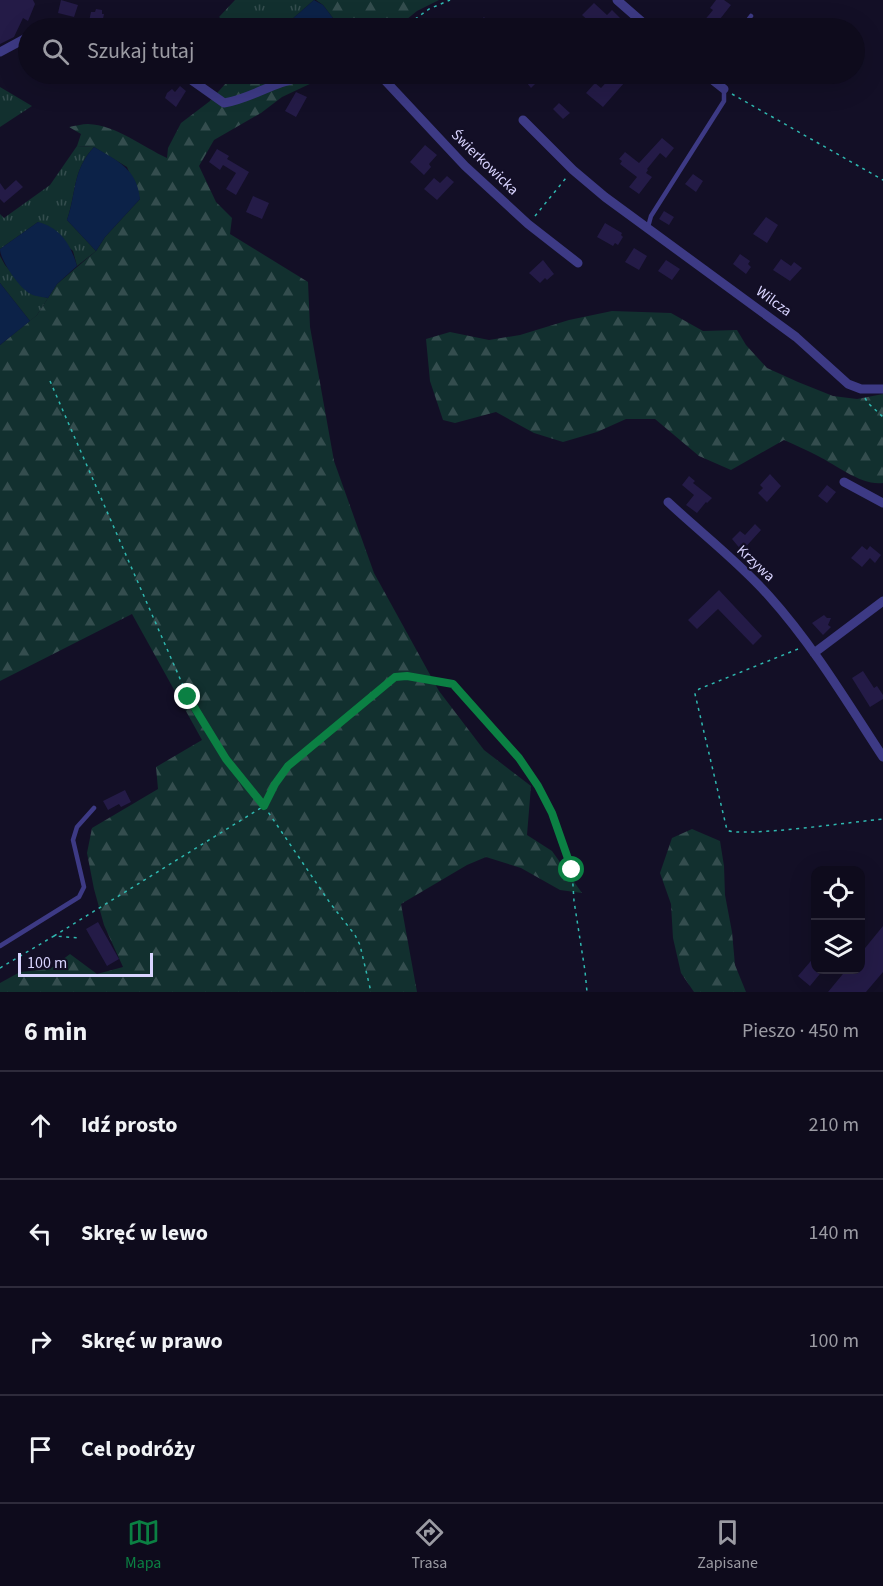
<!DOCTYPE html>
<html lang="pl">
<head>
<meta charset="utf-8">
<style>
	:root { --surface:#0e0b1c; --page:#171425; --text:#f1f3f6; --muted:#9b9ba3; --line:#2e2b3b; --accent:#0b8043 }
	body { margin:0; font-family:"Source Sans 3",sans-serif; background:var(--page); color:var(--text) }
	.controls { position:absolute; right:18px; bottom:18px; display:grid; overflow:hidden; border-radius:12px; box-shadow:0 6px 24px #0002 }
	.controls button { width:54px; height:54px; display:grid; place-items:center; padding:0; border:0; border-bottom:2px solid var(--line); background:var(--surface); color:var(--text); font:30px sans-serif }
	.scale { position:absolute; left:18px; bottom:15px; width:135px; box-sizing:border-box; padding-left:6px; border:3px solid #d9d4ff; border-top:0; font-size:16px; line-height:21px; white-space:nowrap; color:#d9d4ff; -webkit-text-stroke:4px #130f26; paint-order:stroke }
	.stop { position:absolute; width:18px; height:18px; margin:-14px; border:4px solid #0b8043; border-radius:50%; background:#fff }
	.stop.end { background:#0b8043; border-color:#fff; box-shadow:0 2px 6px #0008 }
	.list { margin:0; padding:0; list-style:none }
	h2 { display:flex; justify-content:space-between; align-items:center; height:78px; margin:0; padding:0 24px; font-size:26px }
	h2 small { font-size:20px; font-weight:400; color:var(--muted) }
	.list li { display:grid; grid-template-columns:39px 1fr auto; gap:18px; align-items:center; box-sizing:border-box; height:108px; padding:0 24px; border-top:2px solid var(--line) }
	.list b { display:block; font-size:22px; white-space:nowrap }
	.list em { font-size:20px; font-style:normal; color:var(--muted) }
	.icon { flex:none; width:33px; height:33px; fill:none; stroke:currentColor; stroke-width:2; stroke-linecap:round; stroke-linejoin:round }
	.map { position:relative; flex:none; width:883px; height:992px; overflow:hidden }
	.search { position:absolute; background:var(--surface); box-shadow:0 6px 24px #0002; left:18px; right:18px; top:18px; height:66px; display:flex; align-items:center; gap:15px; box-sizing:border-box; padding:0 21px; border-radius:33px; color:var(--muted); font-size:22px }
	.sheet { height:510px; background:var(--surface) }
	nav { display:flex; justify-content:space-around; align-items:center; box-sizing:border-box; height:84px; border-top:2px solid var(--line); background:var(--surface); font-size:16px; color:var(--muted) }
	nav a { display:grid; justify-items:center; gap:3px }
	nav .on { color:var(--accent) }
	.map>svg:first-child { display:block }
	.grass { fill:url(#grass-tufts) }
	.forest { fill:url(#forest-firs) }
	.water { fill:#0c2248 }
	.building { fill:#241b47 }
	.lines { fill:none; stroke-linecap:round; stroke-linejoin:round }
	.path { stroke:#2fb8b0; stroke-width:1.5; stroke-dasharray:3 4.5; stroke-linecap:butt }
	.service { stroke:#3d3a85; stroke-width:4.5 }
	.minor { stroke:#3d3a85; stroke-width:9 }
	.route { stroke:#0b8043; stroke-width:8 }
	.labels { text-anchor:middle; stroke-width:4.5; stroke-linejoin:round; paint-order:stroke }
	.street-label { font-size:15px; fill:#d9d4ff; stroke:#130f26 }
</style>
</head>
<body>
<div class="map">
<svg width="883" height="992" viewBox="0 0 883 992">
	<defs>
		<pattern id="grass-tufts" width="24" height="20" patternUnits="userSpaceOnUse" patternTransform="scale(1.5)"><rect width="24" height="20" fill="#12302f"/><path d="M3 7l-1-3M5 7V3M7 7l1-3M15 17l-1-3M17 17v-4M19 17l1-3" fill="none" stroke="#344d4e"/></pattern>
		<pattern id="forest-firs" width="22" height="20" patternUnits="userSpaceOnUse" patternTransform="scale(1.5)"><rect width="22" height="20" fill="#12302f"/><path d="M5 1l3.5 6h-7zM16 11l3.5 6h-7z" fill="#344d4e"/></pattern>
	</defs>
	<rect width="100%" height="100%" fill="#130f26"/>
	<path class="grass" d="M 235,0 L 314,0 L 282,28 L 233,28 L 219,17 Z
		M 0,87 L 32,106 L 0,127 Z
		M 77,146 L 94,147 C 72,171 77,191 67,220 L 96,251 L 77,266 L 73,251 L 38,222 L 0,249 L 0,214 L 4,218 L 50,185 Z
		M 0,256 L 5,265 L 29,293 L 48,298 L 37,315 L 30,321 L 0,283 Z"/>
	<path class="forest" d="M 316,0 L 439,0 L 417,11 L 396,28 L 337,28 L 339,26 L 323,5 Z
		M 234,74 L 331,74 L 282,97 L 261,113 L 214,140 L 199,166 L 216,202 L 232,218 L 230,234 L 308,282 L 310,327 L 334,461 L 374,573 L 439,691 L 484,750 L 531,786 L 527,835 L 552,851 L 582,893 L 560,890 L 521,868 L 486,857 L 467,865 L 401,904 L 417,992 L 0,992 L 0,983 L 20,972 L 50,969 L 70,954 L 97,974 L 123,967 L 104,925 L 94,889 L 87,853 L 92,828 L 158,789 L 156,767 L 202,740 L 132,614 L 0,681 L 0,345 L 37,315 L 57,284 L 96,251 L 105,237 L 140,199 L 127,167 L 94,147 L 77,146 L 81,134 L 69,127 C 75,126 82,124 88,124 C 116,125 143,147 167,158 L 168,148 L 181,123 L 210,101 Z
		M 612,311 L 671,313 L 703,331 L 737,330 L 746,345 L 767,368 L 798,382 L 833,396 L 857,399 L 883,394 L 883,483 C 862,486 836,465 818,456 C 807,450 795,445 784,440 L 731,470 L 699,456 L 655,419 L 626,419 L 597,432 L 563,442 L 534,433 L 496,412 L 455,423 L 443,420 L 430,381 L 426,339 L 450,332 L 489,340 L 520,335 L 569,320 Z
		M 692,829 L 720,841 L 724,866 L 725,895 L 732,932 L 735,965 L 746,992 L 694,992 L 681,973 L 673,938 L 671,904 L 660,873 L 672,838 Z"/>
	<path class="water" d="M 314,0 L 323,5 L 339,26 L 337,28 L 282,28 Z
		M 94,147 C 118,161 137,169 140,199 L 105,237 L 96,251 L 67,220 C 77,191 72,171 94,147 Z
		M 38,222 C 61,228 71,245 77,266 L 57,284 L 48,298 C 42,297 33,296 29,293 C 19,287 0,260 0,249 Z
		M 0,283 L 30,321 L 0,345 Z"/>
	<path class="building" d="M 0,0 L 33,0 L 35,4 L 28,21 L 23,18 L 14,37 L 0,44 Z
		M 61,0 L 78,5 L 74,17 L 58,13 Z
		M 716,0 L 724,0 L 731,5 L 713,28 L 698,28 L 713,10 L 710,8 Z
		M 594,3 L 607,15 L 612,10 L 630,28 L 586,28 L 591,23 L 582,15 Z
		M 96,9 L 102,10 L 102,14 L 104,14 L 101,28 L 88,26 L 91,12 L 95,12 Z
		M 484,17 L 494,28 L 471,28 Z
		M 520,74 L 535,74 L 540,79 L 531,88 Z
		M 614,74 L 632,74 L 603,107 L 586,93 L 595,83 L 601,88 Z
		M 180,86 L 186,91 L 176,107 L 165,98 L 167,93 L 172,89 L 175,92 Z
		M 296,92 L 307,97 L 296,117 L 285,111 Z
		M 559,103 L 570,113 L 563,119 L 553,109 Z
		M 662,138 L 674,148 L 666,158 L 660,153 L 647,169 L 648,170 L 646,173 L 652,177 L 639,194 L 629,187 L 637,177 L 620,164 L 622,161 L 619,159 L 625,152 L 639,163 Z
		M 425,145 L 437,155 L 429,164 L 431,167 L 424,175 L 410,162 Z
		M 217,149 L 229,156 L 227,159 L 249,172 L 236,195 L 226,189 L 236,173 L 223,165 L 220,170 L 209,162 Z
		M 693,174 L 703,181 L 696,192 L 685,184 Z
		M 447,176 L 454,182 L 437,200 L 424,189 L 434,178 L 440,183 Z
		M 16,180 L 23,187 L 4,203 L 0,199 L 0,183 L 5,190 Z
		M 253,196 L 269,203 L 262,219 L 246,212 Z
		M 664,211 L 674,217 L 669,225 L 659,219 Z
		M 766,217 L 778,225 L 767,243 L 753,234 Z
		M 605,223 L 622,233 L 621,235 L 623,237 L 618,245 L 615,243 L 613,246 L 597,237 Z
		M 634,248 L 647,256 L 639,270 L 625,262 Z
		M 740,254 L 750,261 L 748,264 L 751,267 L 746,274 L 733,264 Z
		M 781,259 L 791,266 L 794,262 L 802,268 L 790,281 L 773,270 Z
		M 543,260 L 554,274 L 547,280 L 545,278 L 540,283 L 529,273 Z
		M 666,260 L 680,269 L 672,280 L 658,271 Z
		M 770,474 L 781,486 L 767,502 L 758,493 L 763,488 L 760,485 Z
		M 689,476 L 695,481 L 693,483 L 712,498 L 707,503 L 706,502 L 697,513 L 686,505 L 694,495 L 682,485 Z
		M 827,485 L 836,492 L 827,503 L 818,496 Z
		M 755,524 L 761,530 L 742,551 L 732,539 L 740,531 L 745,535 Z
		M 862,546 L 867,550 L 870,546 L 881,555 L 875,563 L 870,558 L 862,567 L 851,558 Z
		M 719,590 L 762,636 L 753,645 L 718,609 L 697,629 L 688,620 Z
		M 824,615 L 827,618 L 831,618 L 828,625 L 831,627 L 823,635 L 812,623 Z
		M 863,671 L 874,688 L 877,686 L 883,695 L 883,699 L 870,707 L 852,678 Z
		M 125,790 L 131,802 L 121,807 L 119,804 L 108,810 L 103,801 Z
		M 98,922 L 119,959 L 107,966 L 86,929 Z
		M 883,926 L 883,972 L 866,992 L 828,992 L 847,969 L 861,969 L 861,953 Z
		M 816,955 L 816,969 L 824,969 L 810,986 L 798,976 Z"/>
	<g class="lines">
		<path class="path" d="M 403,28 L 429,9 L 450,0
			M 732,94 L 883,180
			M 535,216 L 566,178
			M 50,381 L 188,697 L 226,759 L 264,806 L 275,784 L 288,766 L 395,677 L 407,676 L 453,684 L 519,758 L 538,786 L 552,813 L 572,870 L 574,901 L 585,971 L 587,992
			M 865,398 L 868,403 L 883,417
			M 798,649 L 699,689 L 695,694 L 727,830 C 741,838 859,821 883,819
			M 54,936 L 264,806 L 330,903 L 355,935 L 360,945 L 371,992
			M 0,968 L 54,936 L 79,938"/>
		<path class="service" d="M 742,28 L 751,16
			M 648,227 L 651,216 L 724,101 L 724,89
			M 0,946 L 79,897 L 84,887 L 73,840 L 77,827 L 94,808"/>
		<path class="minor" d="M 617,0 L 649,28
			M 0,52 L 28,37
			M 183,74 L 224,103 C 250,99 273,82 299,78 C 314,75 326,80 340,74
			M 379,74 L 465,166 L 528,224 L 578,263
			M 705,74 L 724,89
			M 523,120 L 573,170 L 605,197 L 796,337 L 848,384 L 861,389 L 883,389
			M 844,482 L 883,503
			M 668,502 C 701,533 739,562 769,596 C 813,645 847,702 883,757
			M 814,653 L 883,601"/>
	</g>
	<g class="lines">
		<path class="route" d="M 188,697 L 226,759 L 264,806 L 275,784 L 288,766 L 395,677 L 407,676 L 453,684 L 519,758 L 538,786 L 552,813 L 572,870"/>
	</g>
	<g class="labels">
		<g class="street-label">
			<text transform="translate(485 162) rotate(44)" y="5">Świerkowicka</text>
			<text transform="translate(774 301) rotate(36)" y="5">Wilcza</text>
			<text transform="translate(756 563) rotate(43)" y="5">Krzywa</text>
		</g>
	</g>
</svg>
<div class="controls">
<button><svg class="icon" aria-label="locate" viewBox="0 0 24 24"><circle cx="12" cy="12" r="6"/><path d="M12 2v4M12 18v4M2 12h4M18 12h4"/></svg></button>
<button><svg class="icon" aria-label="layers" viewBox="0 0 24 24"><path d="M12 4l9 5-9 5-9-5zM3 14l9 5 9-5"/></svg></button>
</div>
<div class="scale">100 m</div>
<div class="stop" style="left:572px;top:870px"></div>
<div class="stop end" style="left:188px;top:697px"></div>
<div class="search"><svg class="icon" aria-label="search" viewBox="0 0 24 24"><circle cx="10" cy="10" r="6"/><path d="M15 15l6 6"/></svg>Szukaj tutaj</div>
</div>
<section class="sheet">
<h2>6 min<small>Pieszo · 450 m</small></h2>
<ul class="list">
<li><svg class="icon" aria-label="ahead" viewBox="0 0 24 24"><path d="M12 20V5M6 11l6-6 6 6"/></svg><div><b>Idź prosto</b></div><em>210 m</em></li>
<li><svg class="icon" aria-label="left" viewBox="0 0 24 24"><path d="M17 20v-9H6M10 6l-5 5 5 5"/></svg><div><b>Skręć w lewo</b></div><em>140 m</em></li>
<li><svg class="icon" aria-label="right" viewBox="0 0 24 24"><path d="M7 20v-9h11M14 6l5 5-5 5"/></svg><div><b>Skręć w prawo</b></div><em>100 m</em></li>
<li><svg class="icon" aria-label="arrive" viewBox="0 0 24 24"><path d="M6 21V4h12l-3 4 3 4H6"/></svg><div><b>Cel podróży</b></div></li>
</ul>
</section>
<nav>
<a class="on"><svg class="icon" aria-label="map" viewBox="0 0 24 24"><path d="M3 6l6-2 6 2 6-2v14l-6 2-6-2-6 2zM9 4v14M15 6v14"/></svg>Mapa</a>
<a><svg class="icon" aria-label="directions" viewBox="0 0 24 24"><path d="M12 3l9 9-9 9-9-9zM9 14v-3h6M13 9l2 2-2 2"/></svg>Trasa</a>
<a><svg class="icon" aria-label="saved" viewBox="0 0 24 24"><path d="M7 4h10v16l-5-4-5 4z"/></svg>Zapisane</a>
</nav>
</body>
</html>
